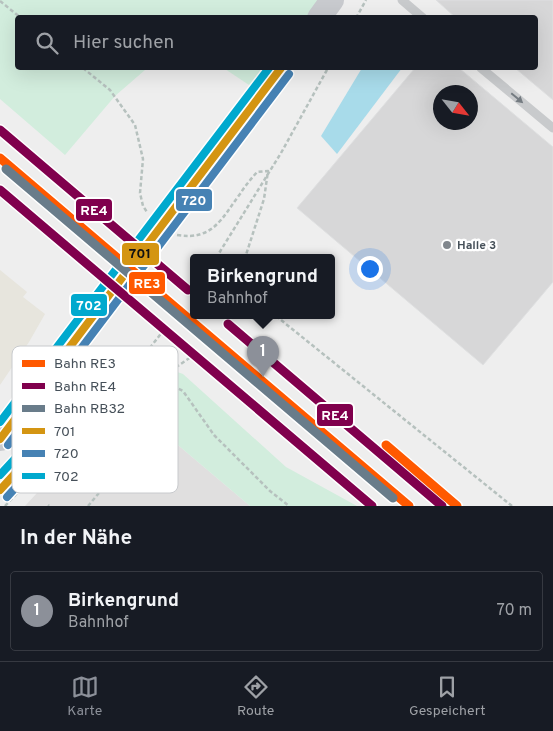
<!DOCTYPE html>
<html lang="de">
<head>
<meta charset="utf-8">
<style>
	:root { --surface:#171b24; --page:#20242c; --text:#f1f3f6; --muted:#9ea1a6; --line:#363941; --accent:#8c9099 }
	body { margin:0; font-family:Overpass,sans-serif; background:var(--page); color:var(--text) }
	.compass { position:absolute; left:433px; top:85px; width:45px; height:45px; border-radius:50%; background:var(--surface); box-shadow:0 5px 20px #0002; rotate:121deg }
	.you { position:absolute; left:369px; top:268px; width:18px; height:18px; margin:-12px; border:4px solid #fff; border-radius:50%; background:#1a73e8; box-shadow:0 0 0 8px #1a73e833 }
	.badge { display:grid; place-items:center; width:32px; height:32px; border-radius:50%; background:var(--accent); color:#fff; font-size:16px; font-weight:700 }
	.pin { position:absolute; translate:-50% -41px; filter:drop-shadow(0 1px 2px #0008) }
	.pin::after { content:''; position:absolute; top:26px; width:18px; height:15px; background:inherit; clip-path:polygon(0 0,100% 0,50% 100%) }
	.popup { position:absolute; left:190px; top:254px; width:145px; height:65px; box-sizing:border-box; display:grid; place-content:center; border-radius:5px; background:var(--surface); filter:drop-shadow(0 1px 4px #0005); font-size:16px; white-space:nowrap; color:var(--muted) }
	.popup b { font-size:19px; color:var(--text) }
	.popup::after { content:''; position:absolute; left:50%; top:100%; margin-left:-10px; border:10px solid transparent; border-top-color:var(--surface) }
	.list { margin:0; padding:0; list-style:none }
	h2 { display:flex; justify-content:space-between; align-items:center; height:65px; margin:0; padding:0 20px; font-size:21px }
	h2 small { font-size:16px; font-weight:400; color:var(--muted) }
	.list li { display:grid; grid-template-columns:32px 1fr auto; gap:15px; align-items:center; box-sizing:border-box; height:80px; margin:0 10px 10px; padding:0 10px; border:1px solid var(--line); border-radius:5px }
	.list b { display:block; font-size:19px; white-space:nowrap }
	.list p { margin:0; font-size:16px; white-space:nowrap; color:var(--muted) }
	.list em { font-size:16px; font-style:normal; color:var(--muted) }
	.icon { flex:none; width:28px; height:28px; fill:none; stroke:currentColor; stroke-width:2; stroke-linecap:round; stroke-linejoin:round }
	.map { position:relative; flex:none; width:553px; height:506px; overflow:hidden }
	.search { position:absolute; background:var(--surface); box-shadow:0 5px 20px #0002; left:15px; right:15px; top:15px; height:55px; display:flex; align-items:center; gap:12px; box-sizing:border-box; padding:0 18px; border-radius:5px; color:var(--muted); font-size:19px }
	.sheet { height:155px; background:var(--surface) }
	nav { display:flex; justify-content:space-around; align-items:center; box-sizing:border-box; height:70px; border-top:1px solid var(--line); background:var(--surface); font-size:14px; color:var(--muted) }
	nav a { display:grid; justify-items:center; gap:2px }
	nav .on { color:var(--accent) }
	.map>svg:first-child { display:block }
	.commercial { fill:#e7e5dd }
	.education { fill:#e0dfdf }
	.green { fill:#d2eddd }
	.water { fill:#a8dbea }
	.building { fill:#d7d7d8; stroke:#dfe0e1; fill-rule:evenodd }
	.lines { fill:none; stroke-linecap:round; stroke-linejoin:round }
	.path { stroke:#b6c1be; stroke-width:2.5; stroke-dasharray:4 2.5; stroke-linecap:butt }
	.lane { stroke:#c8cacc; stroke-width:9 }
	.secondary { stroke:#c8cace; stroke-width:24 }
	.secondary-bridge { stroke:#c8cace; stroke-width:24 }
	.bus-1-casing { stroke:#fff; stroke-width:11 }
	.bus-2-casing { stroke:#fff; stroke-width:11 }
	.bus-3-casing { stroke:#fff; stroke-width:11 }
	.bus-1 { stroke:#d49512; stroke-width:8 }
	.bus-2 { stroke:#4682b4; stroke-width:8 }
	.bus-3 { stroke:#00a9ce; stroke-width:8 }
	.rail-1-casing { stroke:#fff; stroke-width:12 }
	.rail-2-casing { stroke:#fff; stroke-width:12 }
	.rail-3-casing { stroke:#fff; stroke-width:12 }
	.rail-1 { stroke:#ff5900; stroke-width:9 }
	.rail-2 { stroke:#80004d; stroke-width:9 }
	.rail-3 { stroke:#697c8a; stroke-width:9 }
	.oneway { fill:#747b81 }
	.poi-dot { fill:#81878d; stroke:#fff; stroke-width:2 }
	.labels { text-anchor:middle; stroke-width:4.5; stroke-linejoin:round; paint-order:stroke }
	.poi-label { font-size:12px; font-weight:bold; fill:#465059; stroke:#fff; text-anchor:start }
	.key { fill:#fff; stroke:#c8cacd; stroke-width:1 }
	.key-label { font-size:14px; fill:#465059 }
	.line-badge { stroke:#fff; stroke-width:2 }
	.badge-label { font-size:14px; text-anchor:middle; font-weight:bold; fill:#fff }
	.pale-badge-label { font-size:14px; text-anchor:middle; font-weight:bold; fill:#111 }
</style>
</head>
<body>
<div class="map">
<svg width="553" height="506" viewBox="0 0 553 506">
	<rect width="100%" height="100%" fill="#eee"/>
	<path class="commercial" d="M 0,270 L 27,292 L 23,297 L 45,314 L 29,342 L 0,385 Z"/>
	<path class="education" d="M 133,407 L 250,506 L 25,506 L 111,413 Z"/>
	<path class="green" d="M 0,0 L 320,0 L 306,17 L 18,18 L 18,68 L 165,68 L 145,70 L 115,96 L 65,155 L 0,99 Z
		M 208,68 L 267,68 L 252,87 L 225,69 Z
		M 163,367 L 183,374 L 286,467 L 357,506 L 250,506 L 133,407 L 138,394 Z"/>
	<path class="water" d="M 362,68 L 402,68 L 337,154 L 321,136 Z"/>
	<path class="building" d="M 436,0 L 553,0 L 553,100 L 515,68 L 536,68 L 536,18 L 456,18 Z
		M 415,68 L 459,68 L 553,147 L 553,282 L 483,365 L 297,208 ZM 440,92 L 470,92 L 470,122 L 440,122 Z"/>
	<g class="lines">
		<path class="path" d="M 0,1 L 21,18
			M 356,18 L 366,0
			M 83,68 L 110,90 L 135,125 L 143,159 L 140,193 L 143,206 L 147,212
			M 177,235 C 213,241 222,218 240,194 C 245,186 251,179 257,172 L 268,171 L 264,199 L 245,258
			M 216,258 L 281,153 L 328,68
			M 276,316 L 512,506
			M 148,386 L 168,383 L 183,391 L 214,435 L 270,491 L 289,506
			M 89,395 L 100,407 L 107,409 L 148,386 L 197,353
			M 48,505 L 49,506
			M 5,506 L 131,372 L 163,331 L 191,351 L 197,353
			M 88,506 L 147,436"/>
		<path class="lane" d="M 402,0 L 423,18
			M 481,68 L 553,128
			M 0,490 L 78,406"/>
		<path class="secondary" d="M 319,18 L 332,0
			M 186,193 L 281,68
			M 0,439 L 82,329"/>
		<path class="secondary-bridge" d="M 82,329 L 186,193"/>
		<defs>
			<path id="bus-1" d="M 0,439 L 281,68
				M 0,490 L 66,418"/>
			<path id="bus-2" d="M 8,445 L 289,74
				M 7,497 L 73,425"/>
			<path id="bus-3" d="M 0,422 L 269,68
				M 0,475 L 59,411"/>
		</defs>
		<use href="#bus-1" class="bus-1-casing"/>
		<use href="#bus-2" class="bus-2-casing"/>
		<use href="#bus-3" class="bus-3-casing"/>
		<use href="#bus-1" class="bus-1"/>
		<use href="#bus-2" class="bus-2"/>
		<use href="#bus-3" class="bus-3"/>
		<defs>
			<path id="rail-1" d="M 0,158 L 409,506
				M 386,445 L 457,506"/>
			<path id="rail-2" d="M 0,130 L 188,290
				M 0,190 L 372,506
				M 228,324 L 442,506"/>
			<path id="rail-3" d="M 6,169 L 393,498"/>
		</defs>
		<use href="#rail-1" class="rail-1-casing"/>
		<use href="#rail-2" class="rail-2-casing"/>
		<use href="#rail-3" class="rail-3-casing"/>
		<use href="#rail-1" class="rail-1"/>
		<use href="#rail-2" class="rail-2"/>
		<use href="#rail-3" class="rail-3"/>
	</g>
	<defs><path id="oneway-solid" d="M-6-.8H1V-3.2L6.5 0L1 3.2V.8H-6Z" transform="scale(1.25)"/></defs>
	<use class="oneway" href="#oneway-solid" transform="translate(517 98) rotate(40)"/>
	<circle class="poi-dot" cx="447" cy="245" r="5"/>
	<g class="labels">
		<g class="poi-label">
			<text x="457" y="249">Halle 3</text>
		</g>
	</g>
	<rect x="12" y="346" width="166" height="147" rx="8" class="key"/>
	<rect x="22" y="360" width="23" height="7" fill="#ff5900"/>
	<rect x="22" y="383" width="23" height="6" fill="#80004d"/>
	<rect x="22" y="405" width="23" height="7" fill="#697c8a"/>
	<rect x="22" y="428" width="23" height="6" fill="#d49512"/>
	<rect x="22" y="450" width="23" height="7" fill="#4682b4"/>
	<rect x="22" y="473" width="23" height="6" fill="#00a9ce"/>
	<g class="key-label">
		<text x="54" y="368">Bahn RE3</text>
		<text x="54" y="391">Bahn RE4</text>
		<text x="54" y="413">Bahn RB32</text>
		<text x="54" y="436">701</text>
		<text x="54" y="458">720</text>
		<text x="54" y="481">702</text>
	</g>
	<g class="line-badge">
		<rect x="175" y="188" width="38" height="24" rx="5" fill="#4682b4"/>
		<rect x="75" y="198" width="38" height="24" rx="5" fill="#80004d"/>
		<rect x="121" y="242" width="39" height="24" rx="5" fill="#d49512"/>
		<rect x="128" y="271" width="38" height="24" rx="5" fill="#ff5900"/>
		<rect x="70" y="293" width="38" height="24" rx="5" fill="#00a9ce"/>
		<rect x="316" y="403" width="38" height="24" rx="5" fill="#80004d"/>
	</g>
	<g class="badge-label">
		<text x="194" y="205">720</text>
		<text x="94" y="215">RE4</text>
		<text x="147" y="288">RE3</text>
		<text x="89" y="310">702</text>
		<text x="335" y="420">RE4</text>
	</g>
	<g class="pale-badge-label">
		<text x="140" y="258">701</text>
	</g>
</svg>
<svg class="compass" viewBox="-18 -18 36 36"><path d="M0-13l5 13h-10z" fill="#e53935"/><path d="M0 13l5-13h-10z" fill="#9ea1a6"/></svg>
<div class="you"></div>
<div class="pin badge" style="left:263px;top:377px">1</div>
<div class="popup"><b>Birkengrund</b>Bahnhof</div>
<div class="search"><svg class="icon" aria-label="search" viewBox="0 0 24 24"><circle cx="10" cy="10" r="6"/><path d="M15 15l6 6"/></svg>Hier suchen</div>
</div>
<section class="sheet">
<h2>In der Nähe<small></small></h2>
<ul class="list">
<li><span class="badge">1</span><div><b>Birkengrund</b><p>Bahnhof</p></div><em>70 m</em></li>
</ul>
</section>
<nav>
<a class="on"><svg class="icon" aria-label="map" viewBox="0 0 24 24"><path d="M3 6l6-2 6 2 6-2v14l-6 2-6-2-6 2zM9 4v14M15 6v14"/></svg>Karte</a>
<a><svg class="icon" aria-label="directions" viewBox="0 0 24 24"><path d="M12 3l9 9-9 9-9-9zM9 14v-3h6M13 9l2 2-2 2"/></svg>Route</a>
<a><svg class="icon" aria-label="saved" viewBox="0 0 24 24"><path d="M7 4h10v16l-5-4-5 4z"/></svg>Gespeichert</a>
</nav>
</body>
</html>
